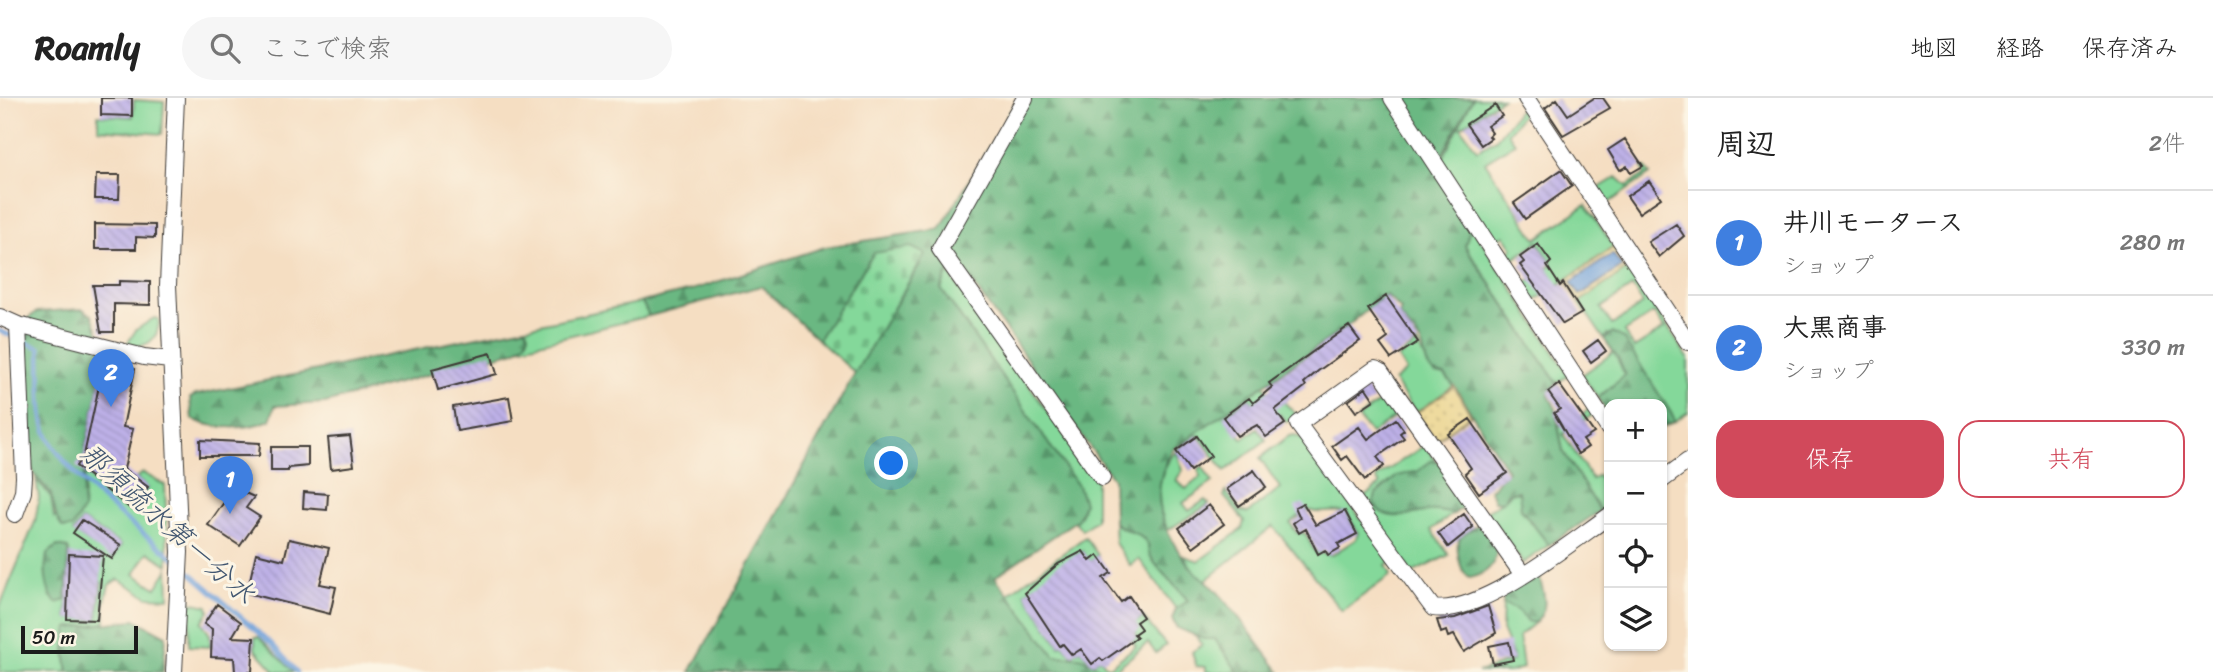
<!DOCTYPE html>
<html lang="ja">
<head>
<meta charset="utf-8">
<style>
	:root { --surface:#fff; --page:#f6f6f6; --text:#222; --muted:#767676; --line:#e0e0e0; --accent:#d1495b }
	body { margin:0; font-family:Sriracha,"Klee One",sans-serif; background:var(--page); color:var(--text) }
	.controls { position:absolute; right:21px; bottom:21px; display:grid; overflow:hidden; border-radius:14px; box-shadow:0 2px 5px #0004 }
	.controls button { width:63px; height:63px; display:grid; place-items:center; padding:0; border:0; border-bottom:2px solid var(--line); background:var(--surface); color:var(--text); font:35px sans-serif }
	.scale { position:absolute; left:21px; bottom:18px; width:117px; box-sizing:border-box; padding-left:7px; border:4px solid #1c1c1c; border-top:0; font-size:19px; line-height:24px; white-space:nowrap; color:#1c1c1c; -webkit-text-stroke:5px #fcf5e5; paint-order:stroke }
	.you { position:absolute; left:892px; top:366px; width:24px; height:24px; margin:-18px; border:5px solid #fff; border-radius:50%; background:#1a73e8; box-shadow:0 0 0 10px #1a73e833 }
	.badge { display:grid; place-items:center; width:46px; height:46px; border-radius:50%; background:var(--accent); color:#fff; font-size:23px; font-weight:700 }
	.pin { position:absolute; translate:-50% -58px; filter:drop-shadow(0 2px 4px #0008) }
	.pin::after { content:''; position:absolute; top:37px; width:24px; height:21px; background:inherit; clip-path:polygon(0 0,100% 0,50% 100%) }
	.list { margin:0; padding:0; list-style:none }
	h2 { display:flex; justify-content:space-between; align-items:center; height:91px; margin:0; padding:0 28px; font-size:30px }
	h2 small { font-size:23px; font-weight:400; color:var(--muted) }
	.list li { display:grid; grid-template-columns:46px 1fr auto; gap:21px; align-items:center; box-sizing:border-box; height:105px; padding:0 28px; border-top:2px solid var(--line) }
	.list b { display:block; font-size:26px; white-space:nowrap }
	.list p { margin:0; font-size:23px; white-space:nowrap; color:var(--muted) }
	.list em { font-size:23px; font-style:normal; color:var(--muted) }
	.actions { display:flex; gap:14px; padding:21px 28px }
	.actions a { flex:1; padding:16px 0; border:2px solid var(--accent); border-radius:21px; text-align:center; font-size:24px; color:var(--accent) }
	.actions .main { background:var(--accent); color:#fff }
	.icon { flex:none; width:38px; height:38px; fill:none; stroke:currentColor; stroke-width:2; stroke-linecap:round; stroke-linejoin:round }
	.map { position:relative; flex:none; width:1688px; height:574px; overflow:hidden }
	header { display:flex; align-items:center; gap:42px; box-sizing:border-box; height:98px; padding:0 35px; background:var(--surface); border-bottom:2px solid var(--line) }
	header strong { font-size:33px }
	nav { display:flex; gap:38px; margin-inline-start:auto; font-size:24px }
	.search { width:490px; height:63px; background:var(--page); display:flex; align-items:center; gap:18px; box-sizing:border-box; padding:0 24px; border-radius:38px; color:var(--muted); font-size:26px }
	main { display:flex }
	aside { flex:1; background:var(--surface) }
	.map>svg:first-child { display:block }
	.green { fill:#84d89a; stroke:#507a5b; stroke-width:2; fill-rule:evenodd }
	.forest { fill:url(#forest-firs); stroke:#446a4f; stroke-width:2 }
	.sand { fill:url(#sand-dots); stroke:#857b5d; stroke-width:2; fill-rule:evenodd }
	.cemetery { fill:url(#cemetery-stones); stroke:#507a5b; stroke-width:2 }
	.water { fill:#70a0da; stroke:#465e7b; stroke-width:2 }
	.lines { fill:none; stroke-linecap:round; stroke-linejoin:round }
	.stream { stroke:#70a0da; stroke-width:4.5 }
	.building { fill:url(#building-back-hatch) }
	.minor-casing { stroke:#3d3935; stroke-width:18 }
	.minor { stroke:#fff; stroke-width:16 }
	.labels { text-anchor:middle; stroke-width:6; stroke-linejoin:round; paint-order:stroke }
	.water-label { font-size:28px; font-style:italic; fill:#425771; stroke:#fcf5e5 }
</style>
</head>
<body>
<header>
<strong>Roamly</strong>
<div class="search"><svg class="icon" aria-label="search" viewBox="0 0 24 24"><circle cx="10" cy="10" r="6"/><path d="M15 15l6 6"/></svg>ここで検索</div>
<nav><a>地図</a><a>経路</a><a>保存済み</a></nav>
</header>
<main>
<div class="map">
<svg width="1688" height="574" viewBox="0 0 1688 574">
	<defs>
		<pattern id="forest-firs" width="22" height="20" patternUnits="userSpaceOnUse" patternTransform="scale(1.75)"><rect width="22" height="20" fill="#6bb882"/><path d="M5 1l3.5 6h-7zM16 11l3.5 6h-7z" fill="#57956a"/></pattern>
		<pattern id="sand-dots" width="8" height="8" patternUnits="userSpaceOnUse" patternTransform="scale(1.75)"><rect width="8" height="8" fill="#eeda9e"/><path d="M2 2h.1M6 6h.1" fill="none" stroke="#ccba88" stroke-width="1.8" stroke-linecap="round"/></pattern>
		<pattern id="cemetery-stones" width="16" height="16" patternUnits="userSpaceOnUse" patternTransform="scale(1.75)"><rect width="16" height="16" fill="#84d89a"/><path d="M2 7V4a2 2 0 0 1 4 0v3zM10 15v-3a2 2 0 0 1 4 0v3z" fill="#71b984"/></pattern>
		<pattern id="building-back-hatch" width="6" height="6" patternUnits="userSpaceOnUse" patternTransform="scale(1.75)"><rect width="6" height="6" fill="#bdb0e7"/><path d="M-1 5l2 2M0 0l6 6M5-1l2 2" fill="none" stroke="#a297c6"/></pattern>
	</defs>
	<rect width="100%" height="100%" fill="#fcf5e5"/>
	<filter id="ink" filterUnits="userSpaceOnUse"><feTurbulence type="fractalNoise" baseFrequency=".0143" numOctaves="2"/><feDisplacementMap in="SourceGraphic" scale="14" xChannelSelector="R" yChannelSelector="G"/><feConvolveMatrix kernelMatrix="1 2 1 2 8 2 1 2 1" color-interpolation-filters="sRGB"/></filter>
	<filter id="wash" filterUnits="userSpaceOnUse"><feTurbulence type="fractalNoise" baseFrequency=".00686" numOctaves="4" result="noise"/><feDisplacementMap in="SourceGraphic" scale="28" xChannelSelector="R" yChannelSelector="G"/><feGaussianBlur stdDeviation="1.57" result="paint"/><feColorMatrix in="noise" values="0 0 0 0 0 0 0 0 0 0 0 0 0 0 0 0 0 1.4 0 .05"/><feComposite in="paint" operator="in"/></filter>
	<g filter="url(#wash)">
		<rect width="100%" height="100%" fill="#f5dec2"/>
		<path class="green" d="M 1473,0 L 1502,0 L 1461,29 L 1477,52 L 1496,41 L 1522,8 L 1525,13 L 1508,35 L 1515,45 L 1485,64 L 1536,141 L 1586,107 L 1614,149 L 1533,204 L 1503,160 L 1513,150 L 1504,137 L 1491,144 L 1440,66 ZM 1538,144 L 1552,165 L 1543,177 L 1526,184 L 1511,163 Z
			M 134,2 L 164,4 L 162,36 L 98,31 L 98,17 L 133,19 Z
			M 1645,69 L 1650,76 L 1607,106 L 1597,91 L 1617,79 L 1627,88 L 1645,76 L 1643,70 Z
			M 1471,127 L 1569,277 L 1557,285 L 1465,147 Z
			M 1629,170 L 1688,260 L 1688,314 L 1675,323 L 1623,240 L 1607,236 L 1604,241 L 1579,204 ZM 1632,189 L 1643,206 L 1612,227 L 1601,210 ZM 1654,215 L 1664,231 L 1634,250 L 1624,234 Z
			M 948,174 L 1096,381 L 1096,422 L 1082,432 L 1074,422 C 1088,415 1082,400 1078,388 L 941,191 Z
			M 642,204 L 649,218 L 519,250 L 529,236 L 526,229 Z
			M 154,220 L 159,221 C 159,243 146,251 126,247 L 136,232 Z
			M 1417,246 L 1434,275 L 1445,277 L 1454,288 L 1416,315 L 1394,283 L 1406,273 L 1398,260 Z
			M 1614,254 L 1625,277 L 1598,300 L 1582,277 Z
			M 1264,287 L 1275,304 L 1284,304 L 1297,317 L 1287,324 L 1279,316 L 1262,327 L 1259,313 L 1249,300 L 1224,319 L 1243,341 L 1257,330 L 1266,342 L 1225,373 L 1198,337 L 1176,352 L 1183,372 L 1176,382 L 1186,391 L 1200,379 L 1199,371 L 1202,368 L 1213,384 L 1183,405 L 1189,413 L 1205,402 L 1209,406 L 1168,432 C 1131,357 1213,324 1264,287 Z
			M 1387,298 L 1400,315 L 1371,336 L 1358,320 Z
			M 1589,310 L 1594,316 L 1563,336 L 1592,381 L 1598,377 L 1602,383 L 1609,384 L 1609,408 L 1600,413 L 1563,353 L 1558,325 L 1564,330 L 1580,320 Z
			M 1295,337 L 1304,341 L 1418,501 L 1389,464 L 1386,467 L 1391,477 L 1342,513 L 1273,428 L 1206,482 L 1194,474 L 1184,458 L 1199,463 L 1242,431 L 1244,423 L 1224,398 L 1226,393 L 1240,413 L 1248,415 L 1280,390 L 1260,360 L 1289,338 ZM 1308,412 C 1323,418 1333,410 1347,415 L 1358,435 L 1356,441 L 1332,457 L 1315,454 L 1305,435 L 1297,435 L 1290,425 Z
			M 1425,347 L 1467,406 L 1431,432 L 1449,457 L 1412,475 L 1360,402 L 1380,387 L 1376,380 Z
			M 85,375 L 131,411 L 148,390 L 136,380 L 143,375 L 165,387 L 168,467 L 148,454 L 134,476 L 156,490 L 168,471 L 169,500 L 148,499 L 118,481 L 109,487 L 104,507 L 105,525 L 68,530 L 65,551 L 68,574 L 0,574 L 0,508 L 35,424 L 39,400 L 36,381 L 51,399 L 54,420 L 83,412 ZM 82,422 L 121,447 L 113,460 L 73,434 ZM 57,448 L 68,450 L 69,454 L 66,502 L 50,498 C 46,478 40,462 57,448 ZM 70,456 L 102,485 L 97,522 L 67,520 Z
			M 1515,391 L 1521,399 L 1521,411 L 1549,447 L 1523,465 L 1486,413 L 1502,404 Z
			M 1114,425 C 1126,435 1138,432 1148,446 C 1146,464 1177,487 1189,504 L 1176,511 L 1139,461 L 1130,467 L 1115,445 Z
			M 1085,439 L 1098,457 L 1090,464 L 1082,453 L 1025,495 L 1060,548 L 1063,546 L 1072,557 L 1081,551 L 1092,566 L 1100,560 L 1108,570 L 1136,548 L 1132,543 L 1136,539 L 1136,524 L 1143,519 L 1166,547 L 1156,555 L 1148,545 L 1112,574 L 1066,574 L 1008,496 Z
			M 190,504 L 208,508 L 209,513 L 202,524 L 210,537 L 210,549 L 189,548 Z
			M 1503,505 L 1517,512 L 1529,524 L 1536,524 L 1519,538 L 1523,570 L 1509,574 L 1478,574 L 1512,563 L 1513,558 L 1502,532 Z
			M 1193,534 L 1204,541 L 1215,541 L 1238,574 L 1206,574 L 1206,569 L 1196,568 L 1192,554 L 1202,547 Z
			M 255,539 L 259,539 L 294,574 L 271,574 L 275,573 L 255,551 Z"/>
		<path class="forest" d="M 1018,0 L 1473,0 L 1442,57 L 1437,75 L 1471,127 L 1465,148 L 1557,285 L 1548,296 L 1554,307 L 1563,353 L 1600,413 L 1549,447 L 1521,411 L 1519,393 L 1509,395 L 1502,404 L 1494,403 L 1490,392 L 1508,373 L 1454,288 L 1445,277 C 1419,273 1430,260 1420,244 C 1414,235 1406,226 1399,216 L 1401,212 L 1386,197 L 1350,226 L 1173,351 C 1146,396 1161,434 1193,472 C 1198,478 1205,481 1210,486 C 1236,512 1257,545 1280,574 L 1238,574 L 1215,541 L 1204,541 L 1177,530 L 1172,521 L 1176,511 L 1188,503 C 1177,486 1146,465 1148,446 C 1138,432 1126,435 1114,424 L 1113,381 L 960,168 L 948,174 L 941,191 L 1078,388 L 1084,405 L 1078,421 L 995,479 L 1055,558 L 1081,559 L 1107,574 L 690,574 L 855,275 L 920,166 C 904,154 887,150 869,162 L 818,242 L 761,188 L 649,218 L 642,204 L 692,192 L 825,149 L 940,131 Z
			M 83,211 L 92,217 L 107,256 L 85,350 L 83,412 L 72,430 L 63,430 C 52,418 57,407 49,394 C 44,386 36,381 32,371 L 25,235 L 28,220 L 37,214 Z
			M 526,229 L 529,236 L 526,244 L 515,253 L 325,305 L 275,308 L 270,322 C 247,332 215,332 192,321 L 190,300 L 196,297 Z
			M 1613,234 L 1623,240 L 1673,318 L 1675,323 L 1662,330 L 1662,306 L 1609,306 L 1609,318 L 1598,300 L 1625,277 L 1619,262 L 1604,241 Z
			M 1432,362 L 1439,364 L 1467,406 L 1454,416 C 1446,415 1438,412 1431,413 C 1411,415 1387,427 1373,406 L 1376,396 L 1397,378 L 1418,373 Z
			M 1479,426 L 1498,449 C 1496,466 1487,477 1469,480 C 1462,473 1461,469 1459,461 C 1454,437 1461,439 1479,426 Z
			M 57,448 L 68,450 L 69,453 L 66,502 L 56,505 C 45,492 44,472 47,456 Z
			M 1538,475 C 1543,494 1551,508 1536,524 L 1529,524 L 1517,512 L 1503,505 L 1503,497 Z
			M 136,522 L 166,538 L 163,574 L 68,574 L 65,551 L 68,530 Z"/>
		<path class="sand" d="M 1614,149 L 1629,170 L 1579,204 L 1565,183 ZM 1613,156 L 1622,168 L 1580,197 L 1572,184 Z
			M 1454,288 L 1471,317 L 1436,342 L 1416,315 Z"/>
		<path class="cemetery" d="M 911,149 L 925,156 L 855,275 L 818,242 L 874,155 Z"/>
		<path class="water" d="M 1613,156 L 1622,169 L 1580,197 L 1571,184 Z"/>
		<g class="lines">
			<path class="stream" d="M 0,233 L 15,239
				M 23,243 L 40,250 C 41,274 39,302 44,326 C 52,369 141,433 175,461
				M 184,469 L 273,547 L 297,574"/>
		</g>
		<g id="blocks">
			<path class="building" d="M 101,0 L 132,0 L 132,18 L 101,17 Z
				M 1594,0 L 1603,0 L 1610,10 L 1563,37 L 1545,10 L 1557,1 L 1568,17 Z
				M 1495,7 L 1502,18 L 1487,28 L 1492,35 L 1489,38 L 1491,40 L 1481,47 L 1466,26 Z
				M 1625,41 L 1643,68 L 1631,75 L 1627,68 L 1620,72 L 1608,52 Z
				M 1561,72 L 1572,88 L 1525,121 L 1514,105 Z
				M 96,77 L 120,77 L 119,101 L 95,101 Z
				M 1649,83 L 1661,100 L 1639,115 L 1627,98 Z
				M 95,126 L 155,127 L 155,140 L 136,139 L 136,151 L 95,151 Z
				M 1676,126 L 1684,138 L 1659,159 L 1648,144 Z
				M 1538,146 L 1551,164 L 1547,168 L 1560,188 L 1563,185 L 1582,215 L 1563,226 L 1520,167 L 1524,164 L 1520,159 Z
				M 119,183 L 150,184 L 150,207 L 114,206 L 114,234 L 101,234 L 93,187 L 119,187 Z
				M 1386,198 L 1418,244 L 1391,261 L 1380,246 L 1388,240 L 1368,211 Z
				M 1349,228 L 1360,243 L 1318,273 L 1304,285 L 1306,288 L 1275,312 L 1285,326 L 1266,339 L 1257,327 L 1237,338 L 1223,319 L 1249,300 L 1253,305 L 1272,289 L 1269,285 Z
				M 1598,242 L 1606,253 L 1591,264 L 1583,253 Z
				M 491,255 L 497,276 L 438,292 L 432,271 Z
				M 104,265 L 135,271 L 123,329 L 133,331 L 124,371 L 148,389 L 131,411 L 76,368 L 84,357 Z
				M 1559,286 L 1594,335 L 1583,342 L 1588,349 L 1578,356 L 1554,315 L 1560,311 L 1548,294 Z
				M 1366,290 L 1374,302 L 1356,314 L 1348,303 Z
				M 509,299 L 513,323 L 457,333 L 453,309 Z
				M 1396,321 L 1404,332 L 1400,335 L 1404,340 L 1377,359 L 1384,368 L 1365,382 L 1347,358 L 1342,362 L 1332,348 L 1359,329 L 1368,341 Z
				M 1470,321 L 1507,375 L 1479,395 L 1465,375 L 1471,370 L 1448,336 Z
				M 350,338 L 354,368 L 331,371 L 328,340 Z
				M 1197,338 L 1211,358 L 1190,373 L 1176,353 Z
				M 200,342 L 260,345 L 259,358 L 200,358 Z
				M 271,349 L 308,349 L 308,368 L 288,370 L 288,373 L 271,373 Z
				M 1254,372 L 1266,389 L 1239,408 L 1227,391 Z
				M 234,390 L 254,399 L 246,410 L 260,419 L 240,448 L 208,427 Z
				M 304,394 L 328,396 L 327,412 L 303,410 Z
				M 1303,405 L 1316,427 L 1345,413 L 1357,436 L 1338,446 L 1340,450 L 1328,457 L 1325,452 L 1318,456 L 1306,431 L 1299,435 L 1293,425 L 1300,420 L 1295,409 Z
				M 1209,407 L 1224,426 L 1193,449 L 1179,430 Z
				M 1464,416 L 1473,429 L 1448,449 L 1438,435 Z
				M 82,422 L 121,447 L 112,461 L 73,435 Z
				M 289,441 L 329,450 L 320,486 L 336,489 L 330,516 L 247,495 L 256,455 L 284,462 Z
				M 1083,453 L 1090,463 L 1098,457 L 1111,475 L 1103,480 L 1121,504 L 1129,498 L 1143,519 L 1136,524 L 1141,531 L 1134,536 L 1137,539 L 1103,563 L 1100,560 L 1092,566 L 1081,551 L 1072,557 L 1063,546 L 1060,548 L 1025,495 L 1058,466 Z
				M 69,456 L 103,458 L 97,522 L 67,521 Z
				M 217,506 L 241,524 L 232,539 L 254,540 L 252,574 L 235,574 L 234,560 L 211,559 L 212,531 L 204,526 Z
				M 1488,508 L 1496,535 L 1464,554 L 1454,537 L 1448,539 L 1446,533 L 1441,535 L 1437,522 L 1455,520 Z
				M 1509,544 L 1513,562 L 1493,566 L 1489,548 Z"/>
		</g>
	</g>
	<g filter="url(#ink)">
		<use href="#blocks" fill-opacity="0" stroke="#3d3935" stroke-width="2"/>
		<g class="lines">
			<defs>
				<path id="minor" d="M 1025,0 L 940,151 L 1102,380
					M 1392,0 L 1609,331
					M 1526,0 L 1688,244
					M 0,219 L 18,227 L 144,259 L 170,262
					M 1662,382 L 1688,363
					M 15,416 L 23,394 L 24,379 L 18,227
					M 1523,477 L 1380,273 L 1375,271 L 1298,326 L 1433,510 C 1480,518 1570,445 1609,418
					M 174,574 L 180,454 L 168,187 L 176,0"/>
			</defs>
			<use href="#minor" class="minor-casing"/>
			<use href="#minor" class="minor"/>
		</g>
	</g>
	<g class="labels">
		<g class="water-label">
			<text transform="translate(168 425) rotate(42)" y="10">那須疏水第一分水</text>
		</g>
	</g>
</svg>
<div class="controls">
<button>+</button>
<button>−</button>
<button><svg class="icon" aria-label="locate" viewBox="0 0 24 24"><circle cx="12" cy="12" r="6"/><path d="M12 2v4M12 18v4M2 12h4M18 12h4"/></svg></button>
<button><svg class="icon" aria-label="layers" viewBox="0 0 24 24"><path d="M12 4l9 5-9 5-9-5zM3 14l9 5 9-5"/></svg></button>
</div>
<div class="scale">50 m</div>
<div class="you"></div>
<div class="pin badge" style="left:230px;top:416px;background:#3f7fe0">1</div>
<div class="pin badge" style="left:111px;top:309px;background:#3f7fe0">2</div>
</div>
<aside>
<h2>周辺<small>2件</small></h2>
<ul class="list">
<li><span class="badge" style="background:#3f7fe0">1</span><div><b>井川モータース</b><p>ショップ</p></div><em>280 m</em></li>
<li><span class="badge" style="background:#3f7fe0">2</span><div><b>大黒商事</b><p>ショップ</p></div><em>330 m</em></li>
</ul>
<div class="actions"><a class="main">保存</a><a>共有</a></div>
</aside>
</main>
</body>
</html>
